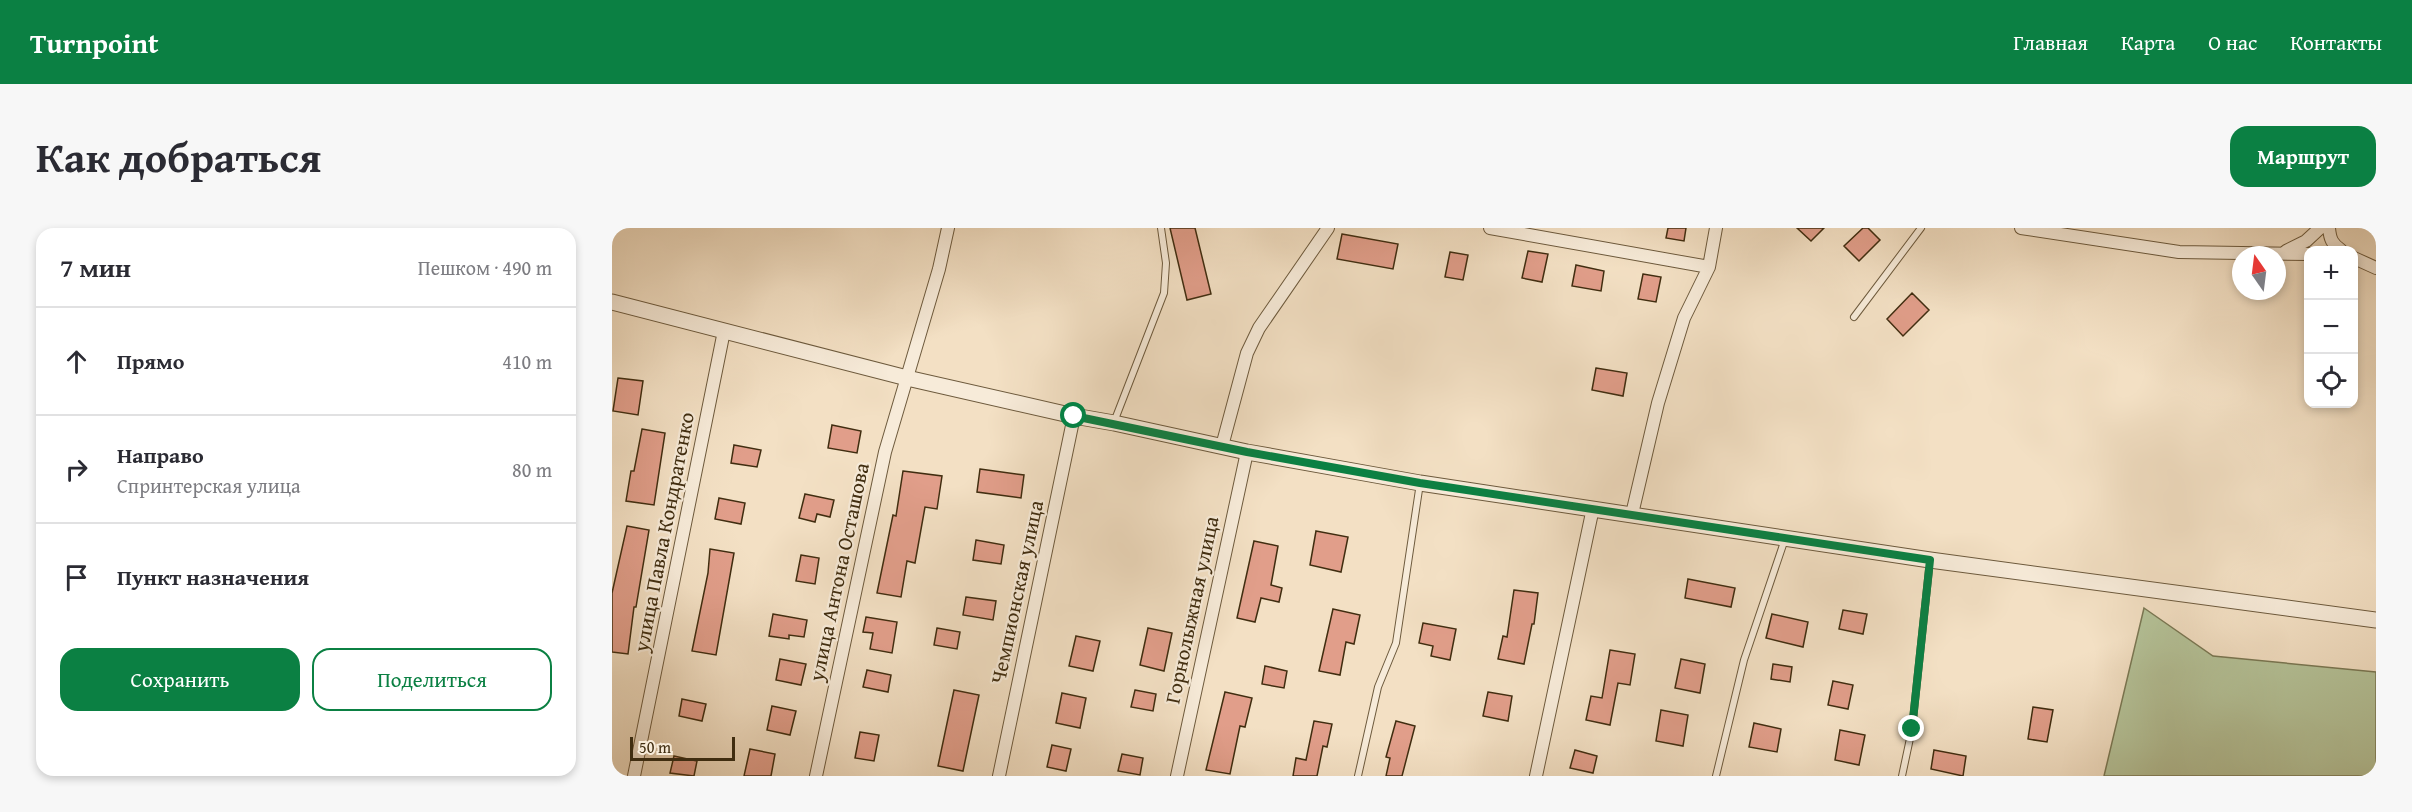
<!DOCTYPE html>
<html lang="ru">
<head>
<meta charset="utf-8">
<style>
	:root { --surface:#fff; --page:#f7f7f7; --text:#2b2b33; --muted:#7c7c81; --line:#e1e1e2; --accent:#0b8043 }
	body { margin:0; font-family:"Gentium Book Plus",serif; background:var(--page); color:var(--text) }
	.controls { position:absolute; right:18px; top:18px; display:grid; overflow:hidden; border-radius:12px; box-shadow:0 3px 9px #0003 }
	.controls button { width:54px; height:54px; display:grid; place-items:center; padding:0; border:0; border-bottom:2px solid var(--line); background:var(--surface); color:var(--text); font:30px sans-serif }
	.compass { position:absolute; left:1620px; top:18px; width:54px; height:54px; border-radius:50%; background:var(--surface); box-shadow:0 3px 9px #0003; rotate:346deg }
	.scale { position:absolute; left:18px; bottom:15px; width:105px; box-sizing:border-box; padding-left:6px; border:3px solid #402d10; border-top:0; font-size:16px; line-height:21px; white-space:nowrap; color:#402d10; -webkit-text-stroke:4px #f7ebd9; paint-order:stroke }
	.stop { position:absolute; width:18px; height:18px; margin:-14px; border:4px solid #0b8043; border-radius:50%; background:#fff }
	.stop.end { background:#0b8043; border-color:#fff; box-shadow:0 2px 6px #0008 }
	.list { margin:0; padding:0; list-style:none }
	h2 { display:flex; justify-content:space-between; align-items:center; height:78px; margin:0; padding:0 24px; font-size:26px }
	h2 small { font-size:20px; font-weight:400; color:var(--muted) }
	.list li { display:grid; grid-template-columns:39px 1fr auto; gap:18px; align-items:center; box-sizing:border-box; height:108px; padding:0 24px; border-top:2px solid var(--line) }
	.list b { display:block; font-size:22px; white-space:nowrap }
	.list p { margin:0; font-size:20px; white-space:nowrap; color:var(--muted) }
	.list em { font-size:20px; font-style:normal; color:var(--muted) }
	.actions { display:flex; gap:12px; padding:18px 24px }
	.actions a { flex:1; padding:14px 0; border:2px solid var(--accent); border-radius:18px; text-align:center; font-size:21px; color:var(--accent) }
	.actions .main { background:var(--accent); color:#fff }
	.icon { flex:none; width:33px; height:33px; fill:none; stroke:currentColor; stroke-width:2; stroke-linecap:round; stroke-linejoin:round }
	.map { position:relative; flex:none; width:1764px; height:548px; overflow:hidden; border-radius:18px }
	header { display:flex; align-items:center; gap:36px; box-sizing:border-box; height:84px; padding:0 30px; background:var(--accent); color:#fff }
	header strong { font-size:28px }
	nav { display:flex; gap:33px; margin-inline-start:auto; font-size:21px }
	.intro { display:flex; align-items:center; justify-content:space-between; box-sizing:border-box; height:144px; padding:0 36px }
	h1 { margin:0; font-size:42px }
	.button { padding:15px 27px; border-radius:18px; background:var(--accent); color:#fff; font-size:21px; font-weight:700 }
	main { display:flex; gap:36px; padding:0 36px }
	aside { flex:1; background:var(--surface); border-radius:18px; box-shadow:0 3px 9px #0003 }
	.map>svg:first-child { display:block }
	.green { fill:#b5c399; stroke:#7a7854; stroke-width:1.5 }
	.building { fill:#e19e8a; stroke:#402d10; stroke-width:1.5 }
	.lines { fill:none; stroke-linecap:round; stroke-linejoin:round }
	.service-casing { stroke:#6d5a3d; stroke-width:8 }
	.minor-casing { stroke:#6d5a3d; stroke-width:14 }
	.tertiary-casing { stroke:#6d5a3d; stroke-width:17 }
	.service { stroke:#f7ebd9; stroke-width:6 }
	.minor { stroke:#f7ebd9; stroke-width:12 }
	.tertiary { stroke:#f7ebd9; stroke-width:15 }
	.route { stroke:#0b8043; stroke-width:8 }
	.labels { text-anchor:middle; stroke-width:4.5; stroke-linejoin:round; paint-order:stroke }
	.street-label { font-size:21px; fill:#402d10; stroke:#f7ebd9 }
</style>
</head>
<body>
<header>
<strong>Turnpoint</strong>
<nav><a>Главная</a><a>Карта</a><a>О нас</a><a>Контакты</a></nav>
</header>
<div class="intro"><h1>Как добраться</h1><a class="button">Маршрут</a></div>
<main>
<aside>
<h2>7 мин<small>Пешком · 490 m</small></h2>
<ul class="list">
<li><svg class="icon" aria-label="ahead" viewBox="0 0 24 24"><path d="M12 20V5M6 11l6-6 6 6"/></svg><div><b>Прямо</b></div><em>410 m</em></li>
<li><svg class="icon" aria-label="right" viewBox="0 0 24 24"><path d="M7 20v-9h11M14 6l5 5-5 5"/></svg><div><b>Направо</b><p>Спринтерская улица</p></div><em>80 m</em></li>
<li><svg class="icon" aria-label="arrive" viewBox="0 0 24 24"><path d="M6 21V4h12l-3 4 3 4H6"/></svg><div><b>Пункт назначения</b></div></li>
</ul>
<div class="actions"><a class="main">Сохранить</a><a>Поделиться</a></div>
</aside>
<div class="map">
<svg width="1764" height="548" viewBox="0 0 1764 548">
	<rect width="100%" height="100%" fill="#f3e0c4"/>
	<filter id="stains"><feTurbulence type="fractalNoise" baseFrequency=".00333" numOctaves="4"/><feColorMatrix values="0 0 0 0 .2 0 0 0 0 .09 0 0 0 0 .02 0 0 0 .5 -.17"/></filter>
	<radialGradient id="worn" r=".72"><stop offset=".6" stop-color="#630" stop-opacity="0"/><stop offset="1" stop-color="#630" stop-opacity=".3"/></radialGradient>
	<path class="green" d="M 1532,380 L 1601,428 L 1764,444 L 1764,548 L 1492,548 Z"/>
	<path class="building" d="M 558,0 L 583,0 L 599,66 L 575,72 Z
		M 1056,0 L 1074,0 L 1072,13 L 1054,10 Z
		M 1185,0 L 1212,0 L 1199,13 Z
		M 1251,0 L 1256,0 L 1268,12 L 1247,33 L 1232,18 Z
		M 730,6 L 786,16 L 781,41 L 725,31 Z
		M 916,23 L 936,26 L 930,54 L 910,50 Z
		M 838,24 L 856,27 L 851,52 L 833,49 Z
		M 964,37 L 992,43 L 989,63 L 960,58 Z
		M 1031,46 L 1049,49 L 1044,74 L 1026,71 Z
		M 1300,65 L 1317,82 L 1291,108 L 1275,91 Z
		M 984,140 L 1015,145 L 1011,168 L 980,162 Z
		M 6,150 L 31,153 L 26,187 L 1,183 Z
		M 220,197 L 249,203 L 245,225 L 216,220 Z
		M 30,201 L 53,205 L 42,277 L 14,273 L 19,243 L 22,243 Z
		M 122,217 L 149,222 L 145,239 L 119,235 Z
		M 368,241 L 412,247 L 409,270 L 365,264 Z
		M 291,243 L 330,248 L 325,281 L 313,279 L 303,335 L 295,333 L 289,369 L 265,365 L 281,287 L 284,288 Z
		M 193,266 L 222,272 L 218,289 L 205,286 L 203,294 L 187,290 Z
		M 107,270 L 133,275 L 129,296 L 103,291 Z
		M 15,298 L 37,302 L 24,379 L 22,379 L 16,426 L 0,424 L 0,365 Z
		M 704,303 L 736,309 L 729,344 L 698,337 Z
		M 364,312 L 392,317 L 389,336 L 361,332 Z
		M 642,313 L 666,318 L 659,357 L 670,360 L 667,374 L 649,370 L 643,394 L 625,390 Z
		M 98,321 L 122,325 L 104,427 L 80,423 L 96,345 Z
		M 189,327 L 207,330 L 203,356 L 184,353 Z
		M 1076,351 L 1123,360 L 1119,379 L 1073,370 Z
		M 902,362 L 926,365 L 922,396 L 920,396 L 912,436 L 886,431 L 891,408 L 895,409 Z
		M 354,369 L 384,373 L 381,392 L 351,387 Z
		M 721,381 L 748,387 L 742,416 L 734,414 L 728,447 L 707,443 Z
		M 1231,382 L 1255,386 L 1251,406 L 1227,401 Z
		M 161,386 L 195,392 L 192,409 L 177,407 L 177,411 L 157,408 Z
		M 1160,386 L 1196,394 L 1191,419 L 1154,410 Z
		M 254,389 L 285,394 L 280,425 L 258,421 L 261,405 L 251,404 Z
		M 811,395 L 844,401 L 838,432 L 819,428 L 821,418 L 807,415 Z
		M 325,400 L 348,404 L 345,421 L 322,417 Z
		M 536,400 L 560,405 L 552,443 L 528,437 Z
		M 464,408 L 488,413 L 481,443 L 457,438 Z
		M 998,422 L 1023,426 L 1018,457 L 1006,455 L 998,497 L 974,492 L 979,468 L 990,470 Z
		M 168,431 L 194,436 L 189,457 L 164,452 Z
		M 1069,431 L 1093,436 L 1088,465 L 1063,460 Z
		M 1161,436 L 1180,439 L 1178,454 L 1159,451 Z
		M 653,438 L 675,443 L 672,460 L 650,456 Z
		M 255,442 L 279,447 L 276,464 L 251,459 Z
		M 1221,453 L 1241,457 L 1236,481 L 1216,477 Z
		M 342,462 L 367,467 L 351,543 L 326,538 Z
		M 523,462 L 544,466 L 541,483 L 519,479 Z
		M 613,464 L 640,470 L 633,499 L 628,498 L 618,546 L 594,542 Z
		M 876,464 L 900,468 L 896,493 L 871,488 Z
		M 450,465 L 474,470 L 468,500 L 444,495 Z
		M 70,471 L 94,476 L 90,493 L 67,488 Z
		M 160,478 L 184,483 L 178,507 L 155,502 Z
		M 1421,479 L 1441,482 L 1435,514 L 1416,511 Z
		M 1049,482 L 1076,487 L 1071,518 L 1044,513 Z
		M 702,493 L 720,496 L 715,519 L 711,518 L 705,548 L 681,548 L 684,530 L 694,532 Z
		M 784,493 L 803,498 L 790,548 L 774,548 L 778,530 L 774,529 Z
		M 1142,495 L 1169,501 L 1165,524 L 1137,519 Z
		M 1228,502 L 1253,507 L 1247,537 L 1223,532 Z
		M 248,504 L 267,507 L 262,533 L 243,530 Z
		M 440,517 L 459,521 L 454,543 L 435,539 Z
		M 138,521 L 163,526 L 159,548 L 132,548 Z
		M 963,522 L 985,528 L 981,545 L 958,540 Z
		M 1322,522 L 1354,528 L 1351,548 L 1319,541 Z
		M 510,526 L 531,530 L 528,547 L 506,543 Z
		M 62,528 L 85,533 L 82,548 L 58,545 Z"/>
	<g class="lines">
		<defs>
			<path id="service" d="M 1242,89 L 1309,0
				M 502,194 L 552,65 L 554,35 L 549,0
				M 746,548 L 766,459 L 784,415 L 808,255
				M 1104,548 L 1132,432 L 1173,311
				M 1290,548 L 1300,501 L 1318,332"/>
			<path id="minor" d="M 878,0 L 1097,39
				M 1409,0 L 1567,24 L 1696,26
				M 1717,0 C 1718,11 1720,16 1729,22
				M 1674,23 L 1694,13 L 1708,0
				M 1742,30 L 1764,40
				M 610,218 L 635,125 L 647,100 L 716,0
				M 1020,286 L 1046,175 L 1072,90 L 1097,39 L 1104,0
				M 22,548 L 112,103
				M 204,548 L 273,224 L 327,41 L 336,0
				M 387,548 L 462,188
				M 565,548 L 635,224
				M 924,548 L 981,280"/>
			<path id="tertiary" d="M 0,74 L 295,150 L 462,188 L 502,195 L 635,224 L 808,255 L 1318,332 L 1764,392"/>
		</defs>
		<use href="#service" class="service-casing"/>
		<use href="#minor" class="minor-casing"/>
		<use href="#tertiary" class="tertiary-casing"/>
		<use href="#service" class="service"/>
		<use href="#minor" class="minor"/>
		<use href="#tertiary" class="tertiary"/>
	</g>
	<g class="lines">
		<path class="route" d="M 462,188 L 635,224 L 808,255 L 1318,332 L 1300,501"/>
	</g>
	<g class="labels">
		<g class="street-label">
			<text transform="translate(52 304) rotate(-79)" y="7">улица Павла Кондратенко</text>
			<text transform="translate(227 344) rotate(-78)" y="7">улица Антона Осташова</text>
			<text transform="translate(405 364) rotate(-78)" y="7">Чемпионская улица</text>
			<text transform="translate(580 382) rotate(-78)" y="7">Горнолыжная улица</text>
		</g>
	</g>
	<rect width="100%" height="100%" filter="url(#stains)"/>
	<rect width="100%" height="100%" fill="url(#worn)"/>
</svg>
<div class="controls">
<button>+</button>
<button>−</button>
<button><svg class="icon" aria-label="locate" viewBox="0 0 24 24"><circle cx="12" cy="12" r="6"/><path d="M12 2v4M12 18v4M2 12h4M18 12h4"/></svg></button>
</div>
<svg class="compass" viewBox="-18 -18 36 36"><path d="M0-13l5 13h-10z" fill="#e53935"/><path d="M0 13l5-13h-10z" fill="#7c7c81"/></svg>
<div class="scale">50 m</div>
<div class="stop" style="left:462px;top:188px"></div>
<div class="stop end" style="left:1300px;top:501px"></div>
</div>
</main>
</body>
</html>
